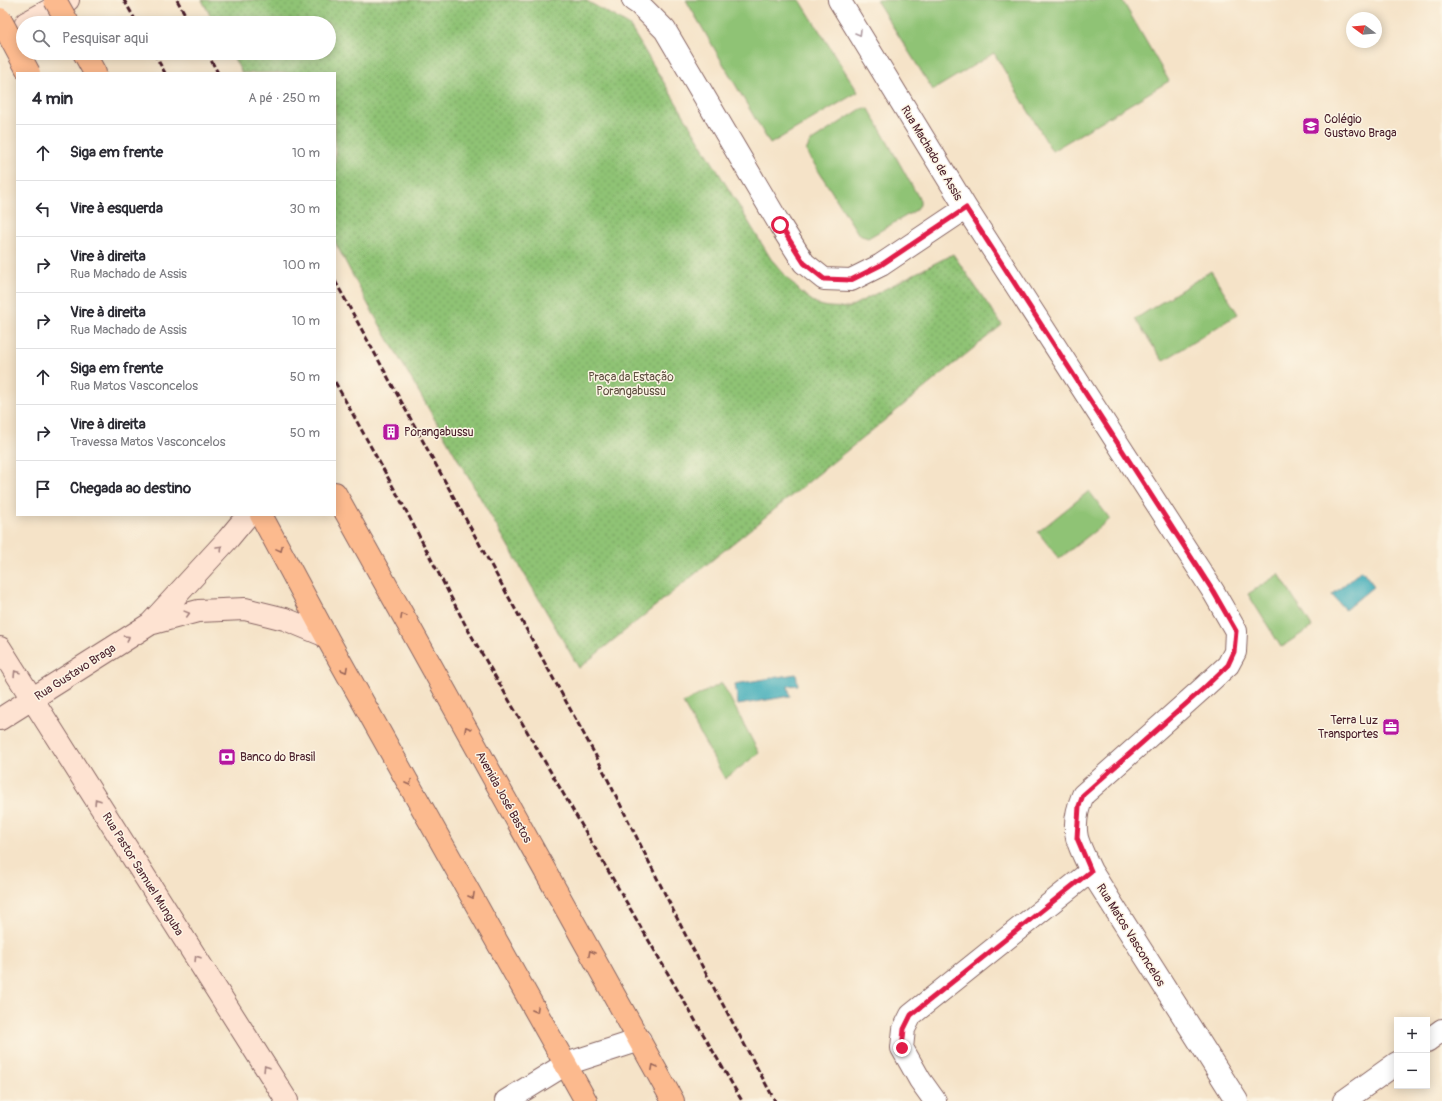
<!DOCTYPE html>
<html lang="pt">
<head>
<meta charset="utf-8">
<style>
	:root { --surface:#fff; --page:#f2f2f3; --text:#2b2b33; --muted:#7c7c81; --line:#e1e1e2 }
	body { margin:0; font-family:Pangolin,sans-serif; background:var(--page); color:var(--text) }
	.controls { position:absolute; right:12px; bottom:12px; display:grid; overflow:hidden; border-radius:0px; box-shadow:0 2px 10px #0003 }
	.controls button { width:36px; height:36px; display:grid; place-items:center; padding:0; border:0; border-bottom:1px solid var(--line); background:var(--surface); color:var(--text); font:20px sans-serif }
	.compass { position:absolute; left:1346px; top:12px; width:36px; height:36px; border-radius:50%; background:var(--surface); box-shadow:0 2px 10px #0003; rotate:286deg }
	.stop { position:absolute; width:12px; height:12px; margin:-9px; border:3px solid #e11d48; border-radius:50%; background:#fff }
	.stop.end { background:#e11d48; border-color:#fff; box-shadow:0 1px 4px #0008 }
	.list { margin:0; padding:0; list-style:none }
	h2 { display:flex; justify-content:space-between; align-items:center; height:52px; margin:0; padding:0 16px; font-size:17px }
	h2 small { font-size:13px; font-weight:400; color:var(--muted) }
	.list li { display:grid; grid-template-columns:26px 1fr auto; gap:12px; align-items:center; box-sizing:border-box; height:56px; padding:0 16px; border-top:1px solid var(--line) }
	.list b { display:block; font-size:15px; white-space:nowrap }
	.list p { margin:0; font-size:13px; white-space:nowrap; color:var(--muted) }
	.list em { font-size:13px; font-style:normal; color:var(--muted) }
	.icon { flex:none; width:22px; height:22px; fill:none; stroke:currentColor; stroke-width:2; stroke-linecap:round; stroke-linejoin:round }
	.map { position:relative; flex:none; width:1442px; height:1101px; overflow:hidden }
	.search { position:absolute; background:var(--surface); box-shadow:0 2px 10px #0003; left:16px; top:16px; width:320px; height:44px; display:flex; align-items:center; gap:10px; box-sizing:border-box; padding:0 14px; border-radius:22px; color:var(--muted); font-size:15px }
	.panel { position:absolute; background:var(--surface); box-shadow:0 2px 10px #0003; left:16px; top:72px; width:320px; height:444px; border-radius:0px }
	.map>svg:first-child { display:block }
	.green { fill:#8fc375; stroke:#6c7150 }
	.park { fill:url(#park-dots); stroke:#6c7150 }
	.water { fill:#3aaab8; stroke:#426472 }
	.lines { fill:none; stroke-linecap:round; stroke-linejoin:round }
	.street-casing { stroke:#866462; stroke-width:24 }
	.secondary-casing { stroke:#866462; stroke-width:24 }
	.primary-casing { stroke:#866462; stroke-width:24 }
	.street { stroke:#fff; stroke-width:22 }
	.secondary { stroke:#fee3d2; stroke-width:22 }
	.primary { stroke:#fcba8e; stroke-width:22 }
	.rail { stroke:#4a1f2b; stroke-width:3; stroke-dasharray:6 3; stroke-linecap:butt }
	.primary-bridge-casing { stroke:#866462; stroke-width:24; stroke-linecap:butt }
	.primary-bridge { stroke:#fcba8e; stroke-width:22 }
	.oneway { stroke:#ae9aa0 }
	.oneway2 { stroke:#a4817e }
	.oneway3 { stroke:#9a6558 }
	.route { stroke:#e11d48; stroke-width:5 }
	.labels { text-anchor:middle; stroke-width:3; stroke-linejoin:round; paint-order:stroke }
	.poi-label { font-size:12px; fill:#4a1f2b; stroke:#fcf5e5; text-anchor:start }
	.street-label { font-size:12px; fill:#4a1f2b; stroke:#fcf5e5 }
	.park-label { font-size:12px; fill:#5f5041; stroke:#fcf5e5 }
</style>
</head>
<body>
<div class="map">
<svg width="1442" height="1101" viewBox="0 0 1442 1101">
	<defs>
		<pattern id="park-dots" width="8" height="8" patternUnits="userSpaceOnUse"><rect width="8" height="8" fill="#8fc375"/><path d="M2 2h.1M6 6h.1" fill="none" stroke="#779e60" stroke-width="1.8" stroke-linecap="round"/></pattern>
	</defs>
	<rect width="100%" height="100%" fill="#fcf5e5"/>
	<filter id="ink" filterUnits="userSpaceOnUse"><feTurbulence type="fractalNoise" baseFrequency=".025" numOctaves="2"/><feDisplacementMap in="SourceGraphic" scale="8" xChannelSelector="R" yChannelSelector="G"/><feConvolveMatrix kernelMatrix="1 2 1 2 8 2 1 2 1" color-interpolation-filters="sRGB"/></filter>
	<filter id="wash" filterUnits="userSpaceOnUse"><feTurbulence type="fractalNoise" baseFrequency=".012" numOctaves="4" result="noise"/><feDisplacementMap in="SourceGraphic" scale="16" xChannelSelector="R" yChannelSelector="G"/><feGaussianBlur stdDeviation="0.9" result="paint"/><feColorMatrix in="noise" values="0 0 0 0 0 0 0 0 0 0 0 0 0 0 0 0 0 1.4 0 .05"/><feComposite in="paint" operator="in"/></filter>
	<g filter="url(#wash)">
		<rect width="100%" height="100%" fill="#f5e3c8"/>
		<path class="green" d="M 686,0 L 800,0 L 858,92 L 770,144 Z
			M 876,0 L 1122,0 L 1169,81 L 1052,151 L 994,53 L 933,90 Z
			M 865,108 L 869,109 L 920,200 L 920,205 L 916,210 L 868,238 L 859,235 L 806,151 L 810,142 L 861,109 Z
			M 1211,271 L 1238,314 L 1163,361 L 1135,319 Z
			M 1089,491 L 1110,519 L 1059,559 L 1038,532 Z
			M 1279,574 L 1312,627 L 1281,647 L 1248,594 Z
			M 722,683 L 759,753 L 725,779 L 683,703 Z"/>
		<path class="park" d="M 202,0 L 585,0 L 629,25 L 771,259 C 785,274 801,297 820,305 C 828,308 839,307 848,308 L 953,254 L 1002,325 L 579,668 L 369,306 L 335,242 L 335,73 L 242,73 L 231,53 L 329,53 L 329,23 L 214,23 Z"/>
		<path class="water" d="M 1362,570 L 1374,586 L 1345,610 L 1332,595 Z
			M 796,674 L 798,685 L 788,686 L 790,696 L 738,705 L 735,684 Z"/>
	</g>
	<g filter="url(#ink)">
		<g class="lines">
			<defs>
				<path id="street" d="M 633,0 L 639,4 L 665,30 L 780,225 L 804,263 L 824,279 L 851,280 L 881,265 L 966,208
					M 839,0 L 966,208 L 1213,591 L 1236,631 L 1235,652 L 1228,665 L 1203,688 L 1083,795 C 1078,807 1074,824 1077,838 C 1080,849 1086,860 1091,871 L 1237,1101
					M 1427,1041 L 1442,1030
					M 506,1101 L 566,1064 L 640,1040
					M 935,1101 L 920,1080 L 902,1048 L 904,1029 L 911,1015 L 1091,871
					M 1344,1101 L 1397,1063"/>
				<path id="secondary" d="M 26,23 L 68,0
					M 150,624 L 198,611 L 245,609 L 285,619 L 326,636
					M 0,648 L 287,1101
					M 0,719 L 150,624 L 228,539 L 248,515"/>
				<path id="primary" d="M 84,53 L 95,73
					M 335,493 L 673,1101
					M 261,515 L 326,636 L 586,1101"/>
			</defs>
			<use href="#street" class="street-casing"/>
			<use href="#secondary" class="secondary-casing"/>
			<use href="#primary" class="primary-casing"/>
			<use href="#street" class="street"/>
			<use href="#secondary" class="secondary"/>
			<use href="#primary" class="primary"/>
			<path class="rail" d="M 124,0 L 137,23
				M 177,0 L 190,23
				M 154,53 L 165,73
				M 207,53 L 218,73
				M 335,281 L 597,758 L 688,940 L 775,1101
				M 335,382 L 402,503 L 467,628 L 742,1101"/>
			<defs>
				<path id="primary-bridge" d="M 55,0 L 68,23
					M 0,19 L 29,73"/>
			</defs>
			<use href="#primary-bridge" class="primary-bridge-casing"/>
			<use href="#primary-bridge" class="primary-bridge"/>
		</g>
		<defs><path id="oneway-chevron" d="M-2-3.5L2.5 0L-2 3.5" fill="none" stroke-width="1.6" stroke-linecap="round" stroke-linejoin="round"/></defs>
		<use class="oneway" href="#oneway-chevron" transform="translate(859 33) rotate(59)"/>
		<g class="oneway2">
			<use href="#oneway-chevron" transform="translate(220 548) rotate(-47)"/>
			<use href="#oneway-chevron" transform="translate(187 614) rotate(-15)"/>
			<use href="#oneway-chevron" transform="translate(127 638) rotate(-33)"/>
			<use href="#oneway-chevron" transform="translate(16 673) rotate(-122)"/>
			<use href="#oneway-chevron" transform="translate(97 801) rotate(-122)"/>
			<use href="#oneway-chevron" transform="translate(197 958) rotate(-122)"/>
			<use href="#oneway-chevron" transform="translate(266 1068) rotate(-122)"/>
		</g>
		<g class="oneway3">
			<use href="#oneway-chevron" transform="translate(280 549) rotate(62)"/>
			<use href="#oneway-chevron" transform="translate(403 616) rotate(-119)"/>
			<use href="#oneway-chevron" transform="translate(345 670) rotate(61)"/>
			<use href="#oneway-chevron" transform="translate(467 729) rotate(-119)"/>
			<use href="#oneway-chevron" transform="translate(409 783) rotate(61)"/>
			<use href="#oneway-chevron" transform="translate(472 896) rotate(61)"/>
			<use href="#oneway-chevron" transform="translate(591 953) rotate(-119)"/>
			<use href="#oneway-chevron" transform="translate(536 1010) rotate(61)"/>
			<use href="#oneway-chevron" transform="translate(654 1067) rotate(-118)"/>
		</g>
	</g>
	<g class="lines" filter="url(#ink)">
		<path class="route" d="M 780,225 L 804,263 L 824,279 L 851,280 L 881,265 L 966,208 L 1213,591 L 1236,631 L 1234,652 L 1228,665 L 1204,688 L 1083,795 L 1079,806 L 1077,838 L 1091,871 L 911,1015 L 904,1029 L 902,1048"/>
	</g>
	<defs>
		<symbol id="school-square" viewBox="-11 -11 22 22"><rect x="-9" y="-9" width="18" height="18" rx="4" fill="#b5179e" stroke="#fcf5e5"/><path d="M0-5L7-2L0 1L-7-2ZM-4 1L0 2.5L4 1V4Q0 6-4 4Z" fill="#fff"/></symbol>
		<symbol id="building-square" viewBox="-11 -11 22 22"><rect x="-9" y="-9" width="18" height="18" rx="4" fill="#b5179e" stroke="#fcf5e5"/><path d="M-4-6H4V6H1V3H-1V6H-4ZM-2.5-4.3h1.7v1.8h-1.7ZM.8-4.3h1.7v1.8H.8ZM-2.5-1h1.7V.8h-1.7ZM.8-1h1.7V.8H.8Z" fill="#fff"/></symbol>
		<symbol id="office-square" viewBox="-11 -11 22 22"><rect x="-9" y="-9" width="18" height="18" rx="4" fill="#b5179e" stroke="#fcf5e5"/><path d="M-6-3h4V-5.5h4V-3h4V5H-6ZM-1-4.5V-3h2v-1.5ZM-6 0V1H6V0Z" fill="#fff"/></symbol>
		<symbol id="bank-square" viewBox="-11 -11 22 22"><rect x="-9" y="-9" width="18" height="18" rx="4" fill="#b5179e" stroke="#fcf5e5"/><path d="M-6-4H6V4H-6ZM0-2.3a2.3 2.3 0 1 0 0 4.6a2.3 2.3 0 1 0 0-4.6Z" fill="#fff"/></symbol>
	</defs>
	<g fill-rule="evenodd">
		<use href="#school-square" x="1301" y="116" width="20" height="20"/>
		<use href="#building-square" x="381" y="422" width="20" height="20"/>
		<use href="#office-square" x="1381" y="717" width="20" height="20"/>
		<use href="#bank-square" x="217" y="747" width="20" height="20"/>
	</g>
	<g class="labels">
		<g class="poi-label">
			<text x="1324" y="123">Colégio<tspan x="1324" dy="14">Gustavo Braga</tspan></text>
			<text x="404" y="436">Porangabussu</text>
			<text x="1378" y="724" text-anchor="end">Terra Luz<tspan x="1378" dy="14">Transportes</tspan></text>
			<text x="240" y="761">Banco do Brasil</text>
		</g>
		<g class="street-label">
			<text transform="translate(932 153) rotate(59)" y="4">Rua Machado de Assis</text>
			<text transform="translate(75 672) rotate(-33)" y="4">Rua Gustavo Braga</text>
			<text transform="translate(504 797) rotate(61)" y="4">Avenida José Bastos</text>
			<text transform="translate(143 874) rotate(58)" y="4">Rua Pastor Samuel Munguba</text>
			<text transform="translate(1131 935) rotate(58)" y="4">Rua Matos Vasconcelos</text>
		</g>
		<g class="park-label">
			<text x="631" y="381">Praça da Estação<tspan x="631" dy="14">Porangabussu</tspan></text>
		</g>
	</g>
</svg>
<div class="controls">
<button>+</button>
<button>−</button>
</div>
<svg class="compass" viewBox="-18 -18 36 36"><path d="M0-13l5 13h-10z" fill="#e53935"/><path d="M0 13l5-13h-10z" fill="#7c7c81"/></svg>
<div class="stop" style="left:780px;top:225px"></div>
<div class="stop end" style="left:902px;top:1048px"></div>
<div class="search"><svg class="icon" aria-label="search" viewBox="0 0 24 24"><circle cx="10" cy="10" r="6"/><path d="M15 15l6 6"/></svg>Pesquisar aqui</div>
<section class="panel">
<h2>4 min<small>A pé · 250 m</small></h2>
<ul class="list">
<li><svg class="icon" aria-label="ahead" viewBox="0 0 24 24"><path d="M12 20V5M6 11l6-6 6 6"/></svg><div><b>Siga em frente</b></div><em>10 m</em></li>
<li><svg class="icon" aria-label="left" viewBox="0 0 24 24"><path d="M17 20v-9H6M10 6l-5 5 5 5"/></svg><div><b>Vire à esquerda</b></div><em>30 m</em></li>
<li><svg class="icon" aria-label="right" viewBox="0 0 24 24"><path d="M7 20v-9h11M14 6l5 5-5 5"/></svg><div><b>Vire à direita</b><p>Rua Machado de Assis</p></div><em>100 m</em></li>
<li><svg class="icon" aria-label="right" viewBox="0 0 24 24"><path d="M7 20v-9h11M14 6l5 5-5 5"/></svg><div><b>Vire à direita</b><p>Rua Machado de Assis</p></div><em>10 m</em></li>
<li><svg class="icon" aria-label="ahead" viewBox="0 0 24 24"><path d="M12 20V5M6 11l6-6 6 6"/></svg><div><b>Siga em frente</b><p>Rua Matos Vasconcelos</p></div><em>50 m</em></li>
<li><svg class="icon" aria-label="right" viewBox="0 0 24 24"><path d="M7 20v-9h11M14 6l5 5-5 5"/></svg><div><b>Vire à direita</b><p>Travessa Matos Vasconcelos</p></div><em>50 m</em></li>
<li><svg class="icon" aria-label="arrive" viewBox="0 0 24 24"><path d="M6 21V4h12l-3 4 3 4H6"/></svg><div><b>Chegada ao destino</b></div></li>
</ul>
</section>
</div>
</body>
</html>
